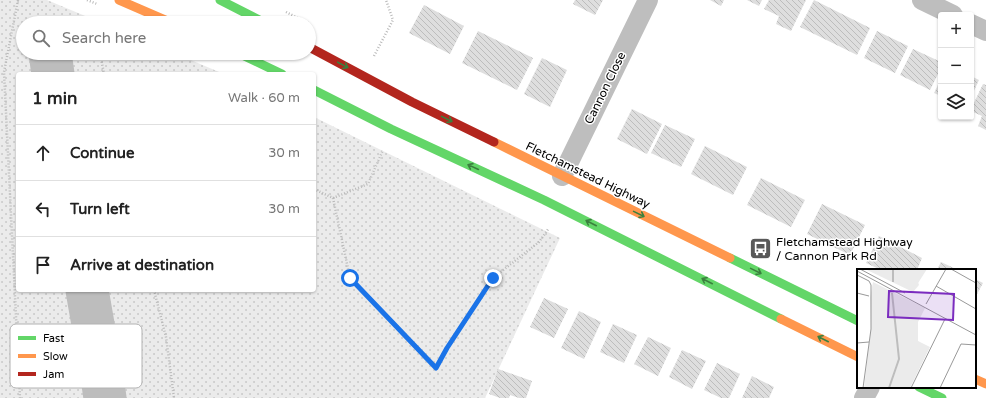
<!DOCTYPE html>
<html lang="en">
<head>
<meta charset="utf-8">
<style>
	:root { --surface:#fff; --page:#f2f2f2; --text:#222; --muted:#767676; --line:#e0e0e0 }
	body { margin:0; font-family:"Varela Round",sans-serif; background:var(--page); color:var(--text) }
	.controls { position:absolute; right:12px; top:12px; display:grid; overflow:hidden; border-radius:4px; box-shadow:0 1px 3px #0004 }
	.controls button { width:36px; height:36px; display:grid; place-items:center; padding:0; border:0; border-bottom:1px solid var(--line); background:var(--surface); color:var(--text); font:20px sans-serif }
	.stop { position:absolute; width:12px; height:12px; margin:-9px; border:3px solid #1a73e8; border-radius:50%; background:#fff }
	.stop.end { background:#1a73e8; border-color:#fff; box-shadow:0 1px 4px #0008 }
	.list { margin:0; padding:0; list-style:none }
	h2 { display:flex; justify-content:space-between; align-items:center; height:52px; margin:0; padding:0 16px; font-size:17px }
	h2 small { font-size:13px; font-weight:400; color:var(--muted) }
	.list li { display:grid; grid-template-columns:26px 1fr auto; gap:12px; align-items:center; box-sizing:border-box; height:56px; padding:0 16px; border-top:1px solid var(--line) }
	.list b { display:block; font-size:15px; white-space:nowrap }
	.list em { font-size:13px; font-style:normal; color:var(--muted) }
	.icon { flex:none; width:22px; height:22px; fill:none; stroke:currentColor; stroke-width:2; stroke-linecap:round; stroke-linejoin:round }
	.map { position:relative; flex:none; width:986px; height:398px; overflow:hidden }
	.search { position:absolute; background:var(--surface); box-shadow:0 1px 3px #0004; left:16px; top:16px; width:300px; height:44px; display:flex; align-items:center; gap:10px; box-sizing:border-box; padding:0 14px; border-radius:22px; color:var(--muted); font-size:15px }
	.panel { position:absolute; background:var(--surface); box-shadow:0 1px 3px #0004; left:16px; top:72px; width:300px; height:220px; border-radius:4px }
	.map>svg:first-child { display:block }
	.park { fill:url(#park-dots) }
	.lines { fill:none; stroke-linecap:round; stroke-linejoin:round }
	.river { stroke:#bdbdbd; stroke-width:43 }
	.building { fill:url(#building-back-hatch) }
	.path { stroke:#b9b9b9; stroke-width:2.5; stroke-dasharray:1 2; stroke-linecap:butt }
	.street { stroke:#bebebe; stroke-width:20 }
	.fast { stroke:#63d668; stroke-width:9 }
	.slow { stroke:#ff974d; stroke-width:9 }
	.jam { stroke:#b3261e; stroke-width:9 }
	.oneway { stroke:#3b803e }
	.route { stroke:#1a73e8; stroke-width:5 }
	.labels { text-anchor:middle; stroke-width:3; stroke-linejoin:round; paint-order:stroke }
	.street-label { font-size:12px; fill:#000; stroke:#fff }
	.poi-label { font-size:12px; fill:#000; stroke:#fff; text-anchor:start }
	.inset-river { fill:none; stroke:#bdbdbd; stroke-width:2 }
	.inset-road { fill:none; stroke:#999; stroke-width:1 }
	.view { fill:#7b2cbf; fill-opacity:0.15; stroke:#7b2cbf; stroke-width:2 }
	.inset-edge { fill:none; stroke:#000; stroke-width:2 }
	.key { fill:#fff; stroke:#b2b2b2; stroke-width:1 }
	.key-label { font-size:11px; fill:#000 }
</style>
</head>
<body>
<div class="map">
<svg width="986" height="398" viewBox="0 0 986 398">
	<defs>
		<pattern id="park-dots" width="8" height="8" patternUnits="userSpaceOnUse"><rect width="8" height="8" fill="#ebebeb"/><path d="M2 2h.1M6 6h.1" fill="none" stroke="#c8c8c8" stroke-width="1.8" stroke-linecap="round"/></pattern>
		<pattern id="building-back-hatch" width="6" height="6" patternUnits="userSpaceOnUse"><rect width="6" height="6" fill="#dedede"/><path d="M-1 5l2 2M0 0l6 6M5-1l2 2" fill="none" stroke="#bdbdbd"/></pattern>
	</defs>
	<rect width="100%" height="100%" fill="#fff"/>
	<path class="park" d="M 0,0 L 47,0 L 102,23 L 23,23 L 23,53 L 174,53 L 224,74 L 18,74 L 18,290 L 314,290 L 314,117 L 560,238 L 485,398 L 0,398 Z"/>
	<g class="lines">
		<path class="river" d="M 50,53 L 53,74
			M 87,290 L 101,370 L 105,398"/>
	</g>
	<path class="building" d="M 575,0 L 603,0 L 595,15 L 573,4 Z
		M 710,0 L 724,0 L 721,6 Z
		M 747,0 L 762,0 L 759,6 Z
		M 769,0 L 806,0 L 791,31 L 776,24 L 779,16 L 764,9 Z
		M 814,0 L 870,28 L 857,55 L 800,27 Z
		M 424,5 L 464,26 L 450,54 L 409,33 Z
		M 478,31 L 533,58 L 517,90 L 462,63 Z
		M 877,31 L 908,46 L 895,73 L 864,58 Z
		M 913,49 L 941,62 L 941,68 L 930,90 L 900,75 Z
		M 542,58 L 567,70 L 550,107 L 524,94 Z
		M 971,76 L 979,80 L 971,97 Z
		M 941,79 L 941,96 L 934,93 Z
		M 983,84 L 986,85 L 986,130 L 978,126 L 982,116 L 971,111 L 971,109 Z
		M 632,109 L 662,124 L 647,154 L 617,139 Z
		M 665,125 L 695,139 L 681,167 L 651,153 Z
		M 705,146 L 747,167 L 733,195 L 691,174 Z
		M 761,178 L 805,200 L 791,227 L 747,205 Z
		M 822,204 L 865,225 L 850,255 L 807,234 Z
		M 879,236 L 922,258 L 917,270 L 881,270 L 866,263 Z
		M 941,262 L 958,270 L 937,270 Z
		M 975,279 L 983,283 L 975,298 Z
		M 544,298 L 568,309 L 554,338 L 530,327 Z
		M 579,311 L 601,322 L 584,359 L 561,348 Z
		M 613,324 L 637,335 L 624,363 L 600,352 Z
		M 648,337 L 671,348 L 658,376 L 634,364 Z
		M 682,350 L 706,361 L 692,389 L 669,377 Z
		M 717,363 L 740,374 L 729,398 L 721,398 L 704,390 Z
		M 498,369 L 532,381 L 526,398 L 519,398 L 510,395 L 509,398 L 500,398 L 489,394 Z
		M 752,376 L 774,387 L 769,398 L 742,398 Z"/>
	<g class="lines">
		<path class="path" d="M 18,0 L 4,72 L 20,398
			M 87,0 L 97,4
			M 286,12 L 308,23
			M 100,53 L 104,74
			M 201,53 L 215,59
			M 374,56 L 393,20 L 386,0
			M 314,189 L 333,198 L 350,278 L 436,367 L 447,348 L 493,278 L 539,242 L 549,228
			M 333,198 L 368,184 L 383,150
			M 154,290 L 166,337 L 174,398"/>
		<path class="street" d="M 922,0 L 953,15
			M 971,24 L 986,31
			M 562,176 L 648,0
			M 864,398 L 870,387"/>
		<path class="fast" d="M 220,0 L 265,23
			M 238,53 L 282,74
			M 314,90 L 391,129 L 544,200 L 781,319
			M 730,258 L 858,321
			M 919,387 L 942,398"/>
		<path class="slow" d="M 119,0 L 172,23
			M 494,142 L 730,258
			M 781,319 L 858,357
			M 975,379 L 986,384"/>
		<path class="jam" d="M 309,47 L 412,102 L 494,142"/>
	</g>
	<defs><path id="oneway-shaft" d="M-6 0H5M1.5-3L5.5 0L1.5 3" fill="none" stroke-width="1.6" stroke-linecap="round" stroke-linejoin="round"/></defs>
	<g class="oneway">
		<use href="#oneway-shaft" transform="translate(343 65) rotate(28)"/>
		<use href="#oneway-shaft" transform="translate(447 119) rotate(26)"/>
		<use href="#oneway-shaft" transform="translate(473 167) rotate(-155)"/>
		<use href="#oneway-shaft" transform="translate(639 214) rotate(26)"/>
		<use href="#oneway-shaft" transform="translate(591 223) rotate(-153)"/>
		<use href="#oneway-shaft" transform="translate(756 271) rotate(26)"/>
		<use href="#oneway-shaft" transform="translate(707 281) rotate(-153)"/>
		<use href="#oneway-shaft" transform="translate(823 339) rotate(-153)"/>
	</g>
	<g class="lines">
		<path class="route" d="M 350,278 L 436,368 L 447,348 L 493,278"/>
	</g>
	<defs>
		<symbol id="bus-square" viewBox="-11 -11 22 22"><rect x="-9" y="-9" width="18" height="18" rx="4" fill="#595959" stroke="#fff"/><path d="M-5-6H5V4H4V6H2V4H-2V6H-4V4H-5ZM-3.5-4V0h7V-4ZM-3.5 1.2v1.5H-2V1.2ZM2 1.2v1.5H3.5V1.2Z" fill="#fff"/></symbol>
	</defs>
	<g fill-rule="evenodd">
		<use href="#bus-square" x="748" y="236" width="25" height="25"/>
	</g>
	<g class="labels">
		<g class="street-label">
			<text transform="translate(605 88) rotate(-64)" y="4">Cannon Close</text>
			<text transform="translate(588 175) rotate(26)" y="4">Fletchamstead Highway</text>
		</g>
		<g class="poi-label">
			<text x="776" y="246">Fletchamstead Highway<tspan x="776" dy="14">/ Cannon Park Rd</tspan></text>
		</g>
	</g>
	<g transform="translate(857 269)">
		<rect width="119" height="119" fill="#fff"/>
		<path d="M 8,0 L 20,0 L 61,13 L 62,16 L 56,23 Z" fill="#ebebeb"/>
		<path d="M 12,0 L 70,0 L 56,22 ZM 16,13 L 68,39 L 61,53 L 61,72 L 73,78 L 53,119 L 7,119 L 14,60 L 13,29 Z" fill="#ebebeb"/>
		<path class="inset-river" d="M 36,0 L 36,13M 32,119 L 42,90 L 35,24"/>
		<path class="inset-road" d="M 3,0 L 48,24M 94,0 L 119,14M 0,2 L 119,66M 0,6 L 12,12 L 14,16 L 14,60 L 6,119M 79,17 L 119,40M 0,24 L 12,27M 69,35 L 89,0M 0,74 L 12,73M 54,119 L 88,50M 83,119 L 104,75 L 119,76"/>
		<path class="view" d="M 32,22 L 97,25 L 96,51 L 31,48 Z"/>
		<rect width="119" height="119" class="inset-edge"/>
	</g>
	<rect x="10" y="324" width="132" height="64" rx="6" class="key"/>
	<rect x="18" y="336" width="18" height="4" fill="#63d668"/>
	<rect x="18" y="354" width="18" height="4" fill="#ff974d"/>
	<rect x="18" y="372" width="18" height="4" fill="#b3261e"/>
	<g class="key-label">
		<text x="43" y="342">Fast</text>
		<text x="43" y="360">Slow</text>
		<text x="43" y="378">Jam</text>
	</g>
</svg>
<div class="controls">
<button>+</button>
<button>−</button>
<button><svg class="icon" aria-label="layers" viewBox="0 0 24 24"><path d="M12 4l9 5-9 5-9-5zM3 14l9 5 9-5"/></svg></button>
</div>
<div class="stop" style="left:350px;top:278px"></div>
<div class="stop end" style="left:493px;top:278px"></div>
<div class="search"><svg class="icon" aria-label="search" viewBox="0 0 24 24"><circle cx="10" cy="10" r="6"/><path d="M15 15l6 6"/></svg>Search here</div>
<section class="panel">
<h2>1 min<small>Walk · 60 m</small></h2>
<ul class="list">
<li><svg class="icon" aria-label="ahead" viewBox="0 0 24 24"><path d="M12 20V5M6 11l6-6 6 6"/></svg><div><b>Continue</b></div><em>30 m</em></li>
<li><svg class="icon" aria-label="left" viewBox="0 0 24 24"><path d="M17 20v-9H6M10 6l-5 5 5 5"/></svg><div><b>Turn left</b></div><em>30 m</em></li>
<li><svg class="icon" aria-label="arrive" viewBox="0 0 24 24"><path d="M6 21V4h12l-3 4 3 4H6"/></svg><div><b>Arrive at destination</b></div></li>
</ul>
</section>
</div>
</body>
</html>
